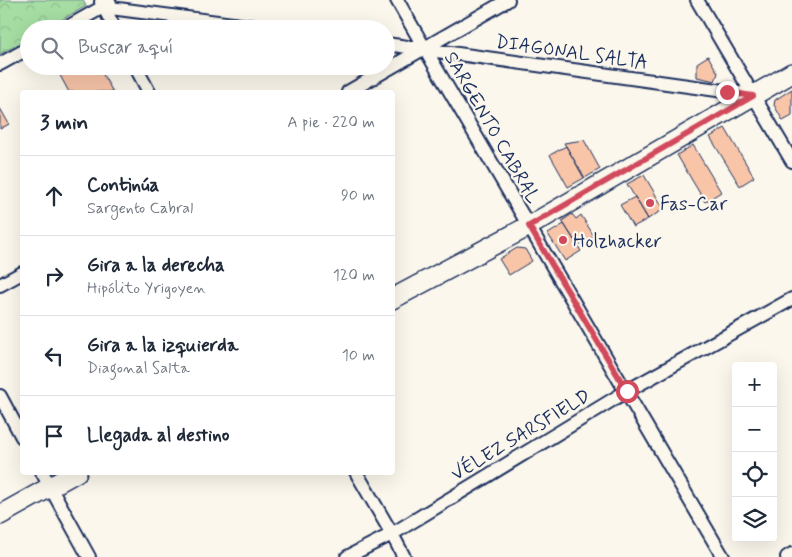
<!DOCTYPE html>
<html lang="es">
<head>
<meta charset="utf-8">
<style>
	:root { --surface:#fff; --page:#f6f6f7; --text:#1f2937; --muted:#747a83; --line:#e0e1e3 }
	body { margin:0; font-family:Mynerve,sans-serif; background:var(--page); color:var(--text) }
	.controls { position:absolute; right:15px; bottom:15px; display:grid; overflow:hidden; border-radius:5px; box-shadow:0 5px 20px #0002 }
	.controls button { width:45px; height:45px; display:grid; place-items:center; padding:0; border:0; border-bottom:1px solid var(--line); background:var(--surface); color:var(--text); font:25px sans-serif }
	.stop { position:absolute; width:15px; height:15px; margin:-11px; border:4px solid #d1495b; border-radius:50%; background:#fff }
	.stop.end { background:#d1495b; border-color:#fff; box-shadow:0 1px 5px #0008 }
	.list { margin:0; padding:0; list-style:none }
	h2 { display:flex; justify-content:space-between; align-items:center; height:65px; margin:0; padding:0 20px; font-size:21px }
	h2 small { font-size:16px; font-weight:400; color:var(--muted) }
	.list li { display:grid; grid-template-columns:32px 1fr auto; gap:15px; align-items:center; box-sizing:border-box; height:80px; padding:0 20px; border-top:1px solid var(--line) }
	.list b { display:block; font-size:19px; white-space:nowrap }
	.list p { margin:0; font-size:16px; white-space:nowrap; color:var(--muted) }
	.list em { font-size:16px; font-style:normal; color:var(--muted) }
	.icon { flex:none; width:28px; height:28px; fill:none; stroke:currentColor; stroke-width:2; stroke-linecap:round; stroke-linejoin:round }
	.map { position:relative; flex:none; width:792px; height:557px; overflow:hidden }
	.search { position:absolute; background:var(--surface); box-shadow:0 5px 20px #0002; left:20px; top:20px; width:375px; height:55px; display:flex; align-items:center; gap:12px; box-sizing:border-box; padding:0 18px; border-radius:28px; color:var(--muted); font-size:19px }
	.panel { position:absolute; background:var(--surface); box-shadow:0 5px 20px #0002; left:20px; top:90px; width:375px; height:385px; border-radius:5px }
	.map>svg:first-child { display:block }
	.park { fill:url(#park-crowns); stroke:#608680 }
	.building { fill:#f8c5a9; stroke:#1b2f5e }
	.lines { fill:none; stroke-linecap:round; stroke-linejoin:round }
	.street-casing { stroke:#1b2f5e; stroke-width:16 }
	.secondary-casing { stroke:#1b2f5e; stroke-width:22 }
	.street { stroke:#fbf7ec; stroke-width:12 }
	.secondary { stroke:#fbf7ec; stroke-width:19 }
	.route { stroke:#d1495b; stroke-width:6 }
	.poi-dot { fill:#d1495b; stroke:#fbf7ec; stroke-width:2 }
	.labels { text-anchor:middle; stroke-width:4.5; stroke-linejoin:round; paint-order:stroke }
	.street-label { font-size:19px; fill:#1b2f5e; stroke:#fbf7ec }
	.poi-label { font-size:19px; fill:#1b2f5e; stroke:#fbf7ec; text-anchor:start }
</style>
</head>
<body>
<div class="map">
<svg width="792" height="557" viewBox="0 0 792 557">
	<defs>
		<pattern id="park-crowns" width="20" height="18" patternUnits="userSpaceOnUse" patternTransform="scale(1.25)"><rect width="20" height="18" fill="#a5dda2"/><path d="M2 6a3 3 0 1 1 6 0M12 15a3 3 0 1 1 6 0" fill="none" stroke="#8dbe8e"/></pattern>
	</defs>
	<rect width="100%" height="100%" fill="#fbf7ec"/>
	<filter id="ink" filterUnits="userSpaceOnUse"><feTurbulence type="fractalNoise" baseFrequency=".02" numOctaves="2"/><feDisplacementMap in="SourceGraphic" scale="10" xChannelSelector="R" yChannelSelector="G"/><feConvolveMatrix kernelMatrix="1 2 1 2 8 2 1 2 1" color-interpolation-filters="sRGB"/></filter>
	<g filter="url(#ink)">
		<path class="park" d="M 0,0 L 83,0 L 86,6 L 45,29 L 29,29 L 29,38 L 0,54 Z"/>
		<path class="building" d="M 708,56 L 718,73 L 715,81 L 697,77 L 697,63 Z
			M 59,66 L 98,66 L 113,92 L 69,92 L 56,68 Z
			M 792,89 L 792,116 L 783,121 L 774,105 L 775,100 Z
			M 0,108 L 9,124 L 0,129 Z
			M 725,128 L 754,177 L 740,186 L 710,137 Z
			M 584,140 L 600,169 L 585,178 L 564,143 Z
			M 693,145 L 721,192 L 705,202 L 677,155 Z
			M 566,146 L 584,178 L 568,187 L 550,155 Z
			M 644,175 L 664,209 L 648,219 L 627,184 Z
			M 635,197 L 648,219 L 633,227 L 620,205 Z
			M 572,214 L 576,219 L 581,215 L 594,236 L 578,246 L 562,221 Z
			M 564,224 L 581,251 L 565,261 L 548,234 Z
			M 517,248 L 525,249 L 532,261 L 509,275 L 499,259 Z"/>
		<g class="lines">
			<defs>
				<path id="street" d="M 397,0 L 425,49 L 723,557
					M 697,0 L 792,161
					M 101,2 L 115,29
					M 103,7 L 271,29
					M 64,29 L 110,3
					M 386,44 L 753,95
					M 0,64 L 29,48
					M 135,66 L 149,92
					M 348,92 L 508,0
					M 0,285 L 22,273
					M 0,396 L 22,437
					M 42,472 L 89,557
					M 356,472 L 392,534 L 404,557
					M 347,557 L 392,534 L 627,391 L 792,299
					M 787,557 L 792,554"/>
				<path id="secondary" d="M 392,299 L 529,226 L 792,73
					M 0,515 L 77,472"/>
			</defs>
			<use href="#street" class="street-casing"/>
			<use href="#secondary" class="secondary-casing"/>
			<use href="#street" class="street"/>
			<use href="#secondary" class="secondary"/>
		</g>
	</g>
	<g class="lines" filter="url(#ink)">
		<path class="route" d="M 627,391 L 529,226 L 753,96 L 727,92"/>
	</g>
	<g class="poi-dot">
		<circle cx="650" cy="203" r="5"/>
		<circle cx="563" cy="240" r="5"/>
	</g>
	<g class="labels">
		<g class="street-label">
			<text transform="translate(572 51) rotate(8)" y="7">DIAGONAL SALTA</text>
			<text transform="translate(493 127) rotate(60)" y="7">SARGENTO CABRAL</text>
			<text transform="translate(520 434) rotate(-31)" y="7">VÉLEZ SARSFIELD</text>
		</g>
		<g class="poi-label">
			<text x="660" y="210">Fas-Car</text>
			<text x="573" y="247">Holzhacker</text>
		</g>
	</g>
</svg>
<div class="controls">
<button>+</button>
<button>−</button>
<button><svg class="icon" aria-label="locate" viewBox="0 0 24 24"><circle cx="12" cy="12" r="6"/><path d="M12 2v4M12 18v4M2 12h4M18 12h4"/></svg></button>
<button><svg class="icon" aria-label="layers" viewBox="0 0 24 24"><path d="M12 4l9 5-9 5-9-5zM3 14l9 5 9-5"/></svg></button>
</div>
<div class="stop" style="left:627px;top:391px"></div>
<div class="stop end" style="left:727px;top:92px"></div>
<div class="search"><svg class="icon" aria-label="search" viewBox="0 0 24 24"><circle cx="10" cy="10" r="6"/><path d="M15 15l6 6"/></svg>Buscar aquí</div>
<section class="panel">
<h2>3 min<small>A pie · 220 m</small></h2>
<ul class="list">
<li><svg class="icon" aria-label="ahead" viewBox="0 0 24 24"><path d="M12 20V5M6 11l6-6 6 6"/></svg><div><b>Continúa</b><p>Sargento Cabral</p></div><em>90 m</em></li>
<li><svg class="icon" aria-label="right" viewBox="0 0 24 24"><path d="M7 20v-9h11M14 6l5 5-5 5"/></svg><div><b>Gira a la derecha</b><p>Hipólito Yrigoyen</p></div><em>120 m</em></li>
<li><svg class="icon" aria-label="left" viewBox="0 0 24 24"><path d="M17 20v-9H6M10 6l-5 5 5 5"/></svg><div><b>Gira a la izquierda</b><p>Diagonal Salta</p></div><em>10 m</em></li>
<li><svg class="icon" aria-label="arrive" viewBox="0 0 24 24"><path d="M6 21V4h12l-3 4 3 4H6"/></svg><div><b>Llegada al destino</b></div></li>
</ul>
</section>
</div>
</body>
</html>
